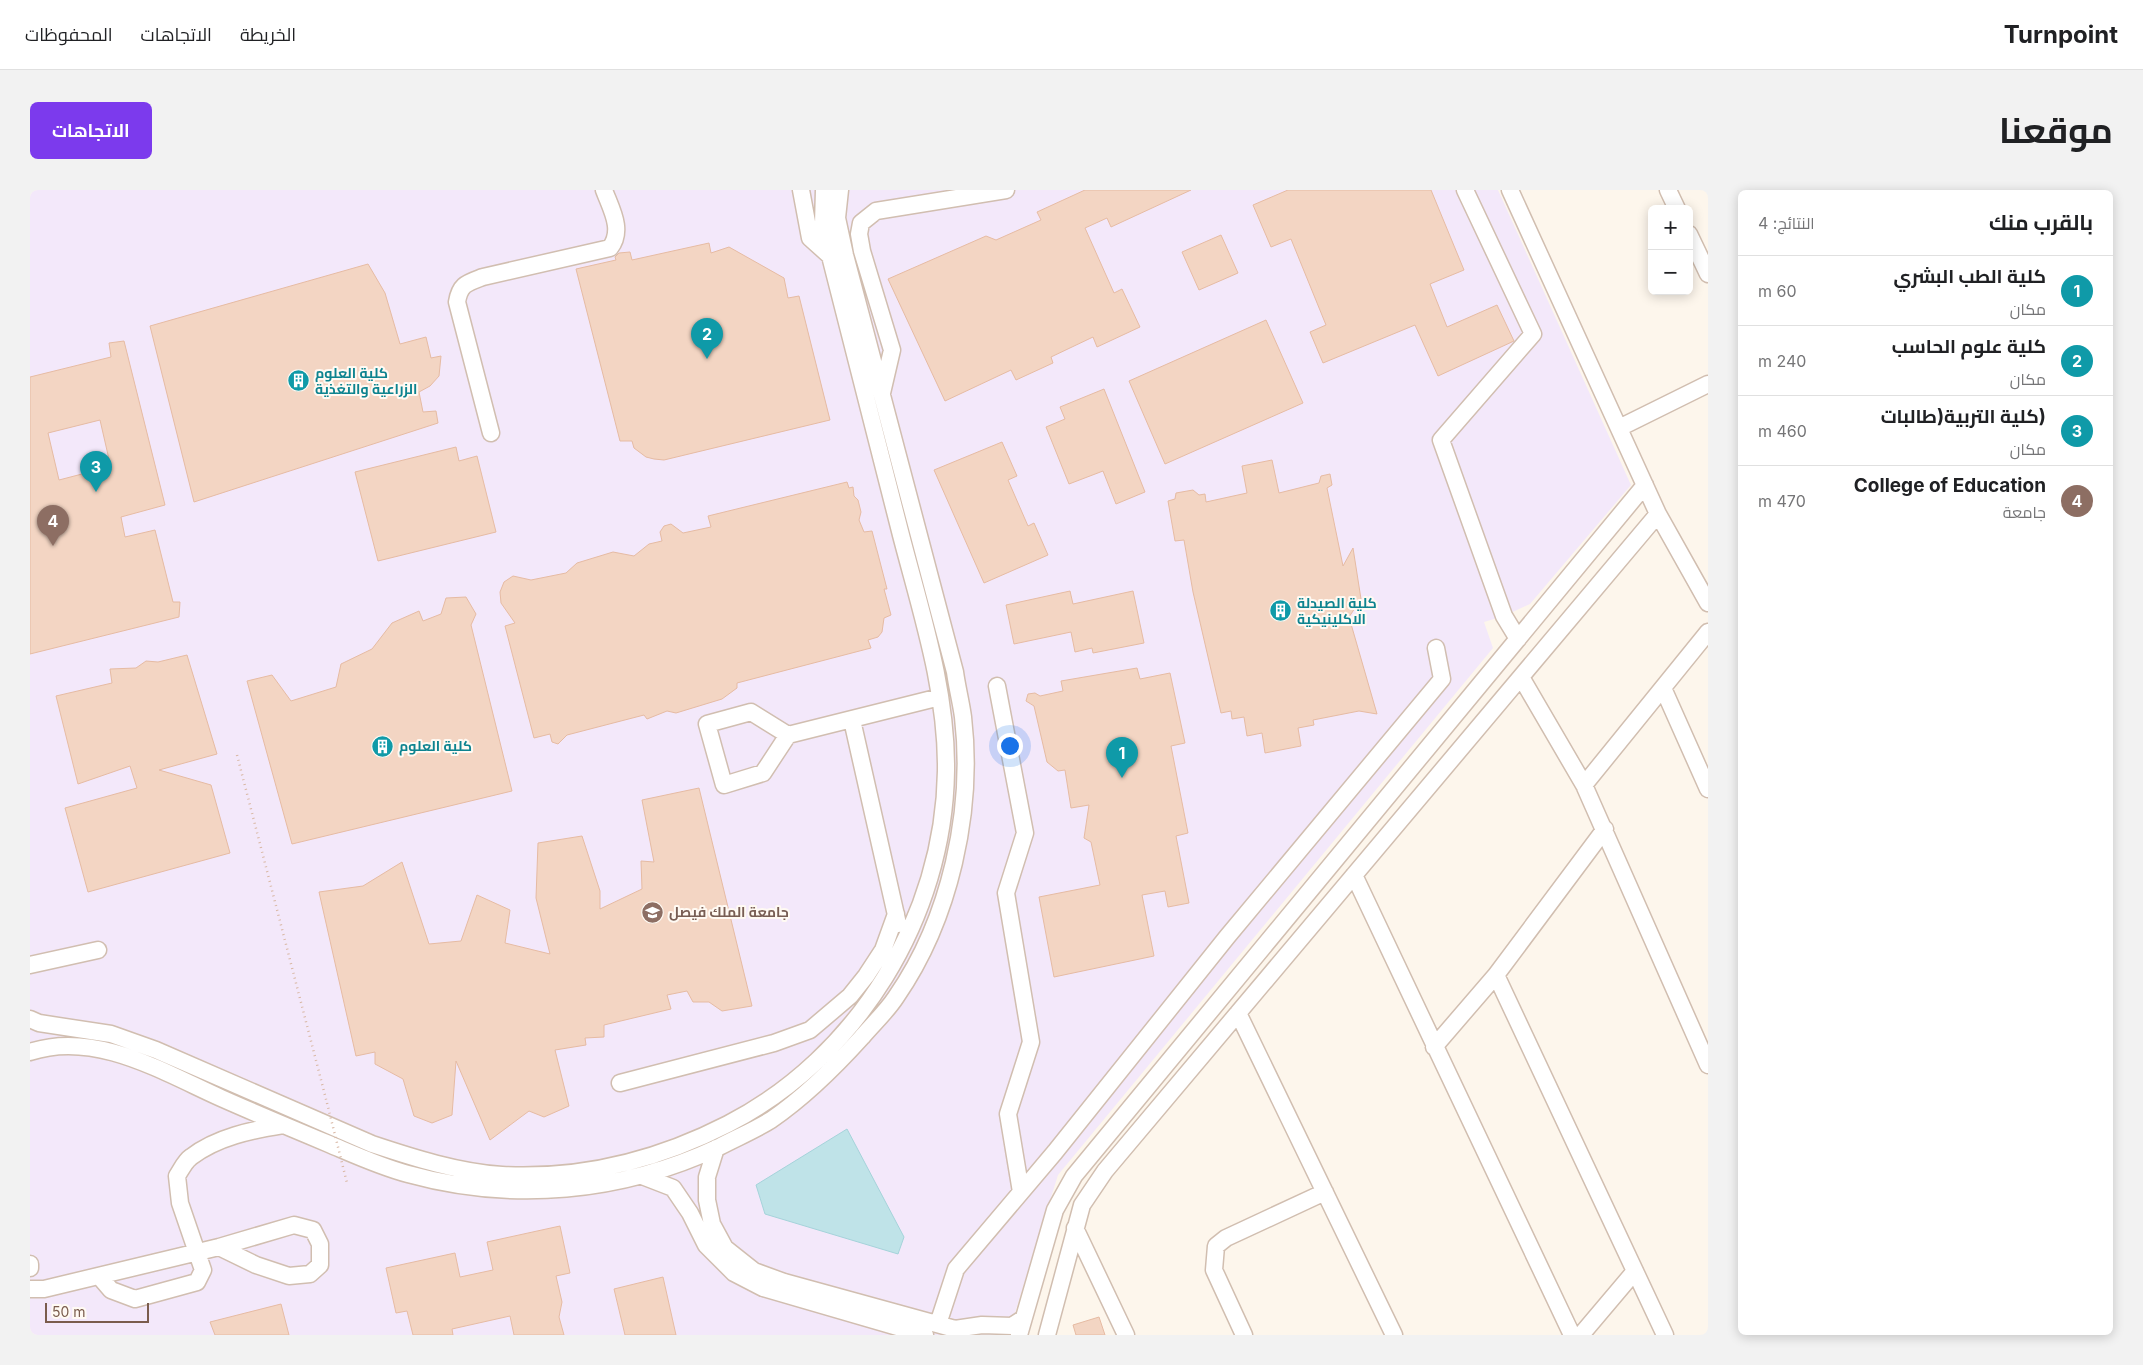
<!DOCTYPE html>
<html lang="ar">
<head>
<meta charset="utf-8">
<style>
	:root { --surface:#fff; --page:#f2f2f2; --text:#202124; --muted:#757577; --line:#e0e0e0; --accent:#7c3aed }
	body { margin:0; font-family:Inter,Cairo,sans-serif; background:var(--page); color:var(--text); direction:rtl }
	.controls { position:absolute; right:15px; top:15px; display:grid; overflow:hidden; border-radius:8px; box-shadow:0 2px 12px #0003 }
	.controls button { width:45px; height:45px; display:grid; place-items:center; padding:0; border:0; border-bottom:1px solid var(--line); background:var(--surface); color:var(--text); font:25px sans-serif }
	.scale { position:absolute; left:15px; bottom:12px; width:104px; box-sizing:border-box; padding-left:5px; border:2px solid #7a5c4d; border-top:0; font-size:14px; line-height:18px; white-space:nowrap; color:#7a5c4d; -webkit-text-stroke:4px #fffaf3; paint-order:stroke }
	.you { position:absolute; left:979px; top:555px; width:18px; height:18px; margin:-12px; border:4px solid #fff; border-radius:50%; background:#1a73e8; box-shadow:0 0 0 8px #1a73e833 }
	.badge { display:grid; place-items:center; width:32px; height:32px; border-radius:50%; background:var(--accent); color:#fff; font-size:16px; font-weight:700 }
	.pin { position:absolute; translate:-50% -41px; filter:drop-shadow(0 1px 2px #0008) }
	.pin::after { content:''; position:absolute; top:26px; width:18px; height:15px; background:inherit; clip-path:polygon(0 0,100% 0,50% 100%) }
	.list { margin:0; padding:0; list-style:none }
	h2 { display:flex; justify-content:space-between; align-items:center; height:65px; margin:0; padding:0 20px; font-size:21px }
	h2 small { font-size:16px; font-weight:400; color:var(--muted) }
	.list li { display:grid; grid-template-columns:32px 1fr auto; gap:15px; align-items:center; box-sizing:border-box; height:70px; padding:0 20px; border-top:1px solid var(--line) }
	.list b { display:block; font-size:19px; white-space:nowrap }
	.list p { margin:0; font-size:16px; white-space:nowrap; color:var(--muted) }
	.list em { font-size:16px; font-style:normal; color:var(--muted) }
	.map { position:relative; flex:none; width:1678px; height:1145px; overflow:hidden; direction:ltr; border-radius:8px }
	header { display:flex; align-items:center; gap:30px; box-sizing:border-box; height:70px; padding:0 25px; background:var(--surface); border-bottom:1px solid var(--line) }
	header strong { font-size:24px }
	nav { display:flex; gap:28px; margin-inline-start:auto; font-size:18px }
	.intro { display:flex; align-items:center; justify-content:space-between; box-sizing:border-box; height:120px; padding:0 30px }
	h1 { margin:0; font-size:35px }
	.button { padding:12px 22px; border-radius:8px; background:var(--accent); color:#fff; font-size:18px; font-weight:700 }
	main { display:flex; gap:30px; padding:0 30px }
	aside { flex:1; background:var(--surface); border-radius:8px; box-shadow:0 2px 12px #0003 }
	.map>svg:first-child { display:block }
	.education { fill:#f3e8fa }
	.water { fill:#bfe3e8; stroke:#a5d3da }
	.building { fill:#f3d5c3; stroke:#e6bba3; fill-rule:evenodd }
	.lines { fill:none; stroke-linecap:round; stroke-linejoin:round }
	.minor-casing { stroke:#d1beb0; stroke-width:19 }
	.path { stroke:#d9b8a5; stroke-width:2.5; stroke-dasharray:1 4; stroke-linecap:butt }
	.minor { stroke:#fff; stroke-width:16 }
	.path-bridge { stroke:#d9b8a5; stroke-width:2.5; stroke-dasharray:1 4; stroke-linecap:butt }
	.labels { text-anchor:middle; stroke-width:4; stroke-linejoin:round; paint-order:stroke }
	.culture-label { font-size:14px; font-weight:bold; fill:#0d838f; stroke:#fffaf3; text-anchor:start }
	.education-label { font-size:14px; font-weight:bold; fill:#785e54; stroke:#fffaf3; text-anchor:start }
</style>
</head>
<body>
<header>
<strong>Turnpoint</strong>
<nav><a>الخريطة</a><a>الاتجاهات</a><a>المحفوظات</a></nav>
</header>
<div class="intro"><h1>موقعنا</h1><a class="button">الاتجاهات</a></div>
<main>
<aside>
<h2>بالقرب منك<small>النتائج: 4</small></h2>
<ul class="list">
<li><span class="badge" style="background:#0f9aa8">1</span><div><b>كلية الطب البشري</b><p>مكان</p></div><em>60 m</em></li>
<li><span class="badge" style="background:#0f9aa8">2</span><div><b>كلية علوم الحاسب</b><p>مكان</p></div><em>240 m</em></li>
<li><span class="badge" style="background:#0f9aa8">3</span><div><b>(كلية التربية(طالبات</b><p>مكان</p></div><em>460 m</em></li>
<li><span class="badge" style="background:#8d6e63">4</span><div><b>College of Education</b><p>جامعة</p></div><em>470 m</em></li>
</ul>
</aside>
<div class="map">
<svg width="1678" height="1145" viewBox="0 0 1678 1145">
	<rect width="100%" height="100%" fill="#fdf6ec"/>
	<path class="education" d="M 0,0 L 1468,0 L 1601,295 L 1500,414 L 1474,426 L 1454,432 L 1463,458 L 1028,985 L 978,1145 L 0,1145 Z"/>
	<path class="water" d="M 817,939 L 874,1047 L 868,1064 L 735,1024 L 726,995 Z"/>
	<path class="building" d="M 1055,0 L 1161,0 L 1081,37 L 1077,28 L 1055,38 L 1084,103 L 1092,99 L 1110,137 L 1067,157 L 1063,147 L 1021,167 L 1023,173 L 986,190 L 981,180 L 915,211 L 858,89 L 956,46 L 966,50 L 1011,30 L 1007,22 Z
		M 1258,0 L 1401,0 L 1434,80 L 1400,94 L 1417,137 L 1467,115 L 1484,151 L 1408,186 L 1385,135 L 1293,173 L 1280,142 L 1296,135 L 1261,49 L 1241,57 L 1223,15 Z
		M 1191,45 L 1208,83 L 1169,100 L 1152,62 Z
		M 679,53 L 681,63 L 699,57 L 754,88 L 758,108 L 769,106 L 800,230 L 634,270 L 624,269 L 616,267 L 604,258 L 602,251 L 590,251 L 546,79 L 586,70 L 585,67 L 589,63 L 600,62 L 602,70 Z
		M 338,74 L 355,103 L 370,154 L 396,147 L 401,168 L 411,166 L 409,186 L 400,196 L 389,202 L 393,222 L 406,221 L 408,233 L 164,312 L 120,136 Z
		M 1236,130 L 1273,213 L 1135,274 L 1099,191 Z
		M 94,151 L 135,315 L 91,327 L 95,347 L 125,340 L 143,412 L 150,412 L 149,427 L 0,464 L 0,187 L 81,167 L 79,153 ZM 70,230 L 81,278 L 63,271 L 52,284 L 29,290 L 18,243 Z
		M 1074,199 L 1115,302 L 1086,314 L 1073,281 L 1039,294 L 1016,237 L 1035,229 L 1030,217 Z
		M 972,252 L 987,286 L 978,290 L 998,336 L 1004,333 L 1018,365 L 954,393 L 904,280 Z
		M 426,257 L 429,271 L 447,266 L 466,342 L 348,371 L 325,282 Z
		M 1242,270 L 1249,303 L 1289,293 L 1291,286 L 1300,284 L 1302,295 L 1297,298 L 1313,376 L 1323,358 L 1331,409 L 1319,427 L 1347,524 L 1329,521 L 1283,530 L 1284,535 L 1268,538 L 1271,556 L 1235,563 L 1232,543 L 1217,546 L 1214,527 L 1202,529 L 1201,521 L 1191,523 L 1163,402 L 1154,350 L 1145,351 L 1138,311 L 1145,309 L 1146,303 L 1163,300 L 1169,305 L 1175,304 L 1176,312 L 1217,303 L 1212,276 Z
		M 817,292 L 819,298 L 823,297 L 824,306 L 828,310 L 831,322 L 829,330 L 834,342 L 842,341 L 857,399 L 854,399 L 861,425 L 854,428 L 852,442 L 848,447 L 838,450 L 841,458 L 707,493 L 707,498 L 692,509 L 646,523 L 637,521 L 617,529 L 614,525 L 537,545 L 528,554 L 522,552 L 520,544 L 504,548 L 475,436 L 485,433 L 471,413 L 470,402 L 474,392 L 483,386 L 501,390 L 536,383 L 547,373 L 583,362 L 604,366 L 619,354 L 632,351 L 630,342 L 634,336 L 641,334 L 653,343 L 681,337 L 678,326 Z
		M 1040,401 L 1043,414 L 1103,401 L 1114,453 L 1063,463 L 1062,458 L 1045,462 L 1041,442 L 984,454 L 976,415 Z
		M 436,407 L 446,424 L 441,435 L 482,601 L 262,654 L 217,491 L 242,485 L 261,511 L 306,497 L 311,474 L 342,459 L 362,433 L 389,421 L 393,431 L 411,424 L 416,408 Z
		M 157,465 L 187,564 L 129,580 L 181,595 L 200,663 L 58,702 L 35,618 L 107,598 L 100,576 L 48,594 L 26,506 L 82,493 L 80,479 L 106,478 L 116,471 L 128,472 Z
		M 1107,478 L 1110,489 L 1140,483 L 1155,553 L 1141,556 L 1158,643 L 1146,646 L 1159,713 L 1138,717 L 1135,701 L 1112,705 L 1124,766 L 1024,787 L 1009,707 L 1070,695 L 1061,652 L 1054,648 L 1059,615 L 1041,618 L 1035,580 L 1028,581 L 1017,572 L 1004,516 L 996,511 L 998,504 L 1005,503 L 1010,506 L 1033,501 L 1031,491 Z
		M 669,598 L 722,816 L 692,821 L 679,812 L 663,812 L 657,801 L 637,805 L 641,819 L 574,835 L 574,847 L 555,848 L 556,855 L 525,860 L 539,916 L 514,927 L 499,921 L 460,950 L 426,871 L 422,925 L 402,933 L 384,926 L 373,889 L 345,874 L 345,862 L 326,866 L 289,702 L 333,696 L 372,672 L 399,754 L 431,751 L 447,705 L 480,720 L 475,753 L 520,764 L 506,708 L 508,653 L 552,646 L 570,701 L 570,719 L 612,699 L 611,671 L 624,672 L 612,610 Z
		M 530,1036 L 540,1083 L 526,1086 L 532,1112 L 529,1127 L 534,1145 L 484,1145 L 480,1126 L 422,1139 L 423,1145 L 383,1145 L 377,1121 L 366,1123 L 356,1078 L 425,1063 L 430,1087 L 463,1080 L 457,1052 Z
		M 633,1087 L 646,1145 L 595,1145 L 584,1099 Z
		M 251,1114 L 259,1145 L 185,1145 L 180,1132 Z
		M 1069,1127 L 1075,1145 L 1046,1145 L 1043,1135 Z"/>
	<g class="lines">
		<defs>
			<path id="minor" d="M 771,0 L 780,48 L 800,66
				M 1435,0 L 1503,144 L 1411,250 L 1474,426 L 1488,449
				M 1480,0 L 1628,324 L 1678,413
				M 1638,0 L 1647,19
				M 1659,44 L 1678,84
				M 852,203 L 862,160 L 832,61 L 829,44 L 831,33 L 846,21 L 976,0
				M 1589,238 L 1678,194
				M 461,243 L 427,112 C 430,94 437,93 453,87 L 580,58 C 594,40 581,19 574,0
				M 1491,487 L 1554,595 L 1678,875
				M 967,496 L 995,643 L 976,703 L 1001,852 L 978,924 L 991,1002
				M 1633,498 L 1678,599
				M 822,530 L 868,734
				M 758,545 L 733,583 L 694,595 L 677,534 L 721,522 L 758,545 L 910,507
				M 1554,595 L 1678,442
				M 1324,685 L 1542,1145
				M 0,775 L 68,760
				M 1466,785 L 1635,1145
				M 1208,823 L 1364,1145
				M 0,829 L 9,833 L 81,844 L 126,860 L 342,954 C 384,968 428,982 472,985 C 551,989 628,970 698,934 C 828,867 914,727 916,581 C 917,500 891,422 871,345 C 847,252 823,159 800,66 L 793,34 L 794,0
				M 1404,857 L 1466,785 L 1575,639
				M 0,862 C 65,840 133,882 191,908 C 227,924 263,939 299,954 C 325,965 351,977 378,984 C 483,1013 591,1003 689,957 C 706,948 725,940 741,930 C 776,906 804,878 832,847 C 843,834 857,821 866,807 C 920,729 944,621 933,527 C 931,512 927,497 925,482 L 815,65 L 807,28 L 810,0
				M 590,893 L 744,853 L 780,840 L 820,806 L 836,786 L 853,760 L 866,724
				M 686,958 L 677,987 L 677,1010 L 682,1034 L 695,1058 L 724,1081 L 754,1092 L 925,1139 L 952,1135 L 982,1136 L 994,1128
				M 612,986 L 643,998 L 660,1023 L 676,1055 L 704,1083 L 733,1098 L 895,1145
				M 1045,1038 L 1096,1145
				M 0,1074 L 0,1078
				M 69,1086 L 81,1100 L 105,1109 L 167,1092 L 173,1080 L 150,1013 L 147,986 C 151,980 155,971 161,967 C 187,947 222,940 253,935
				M 0,1099 L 14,1099 L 189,1057 L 264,1035 L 283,1040 L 290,1054 L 290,1075 L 280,1084 L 259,1086 L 226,1075 L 189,1057
				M 908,1134 L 926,1079 L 1025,962 L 1197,747 L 1412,489 L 1406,458
				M 989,1145 L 1025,1020 L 1044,986 L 1615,295
				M 1017,1145 L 1052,1015 L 1075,981 L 1628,324
				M 1214,1145 L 1184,1080 L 1186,1056 L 1196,1048 L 1295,1002
				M 1551,1145 L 1605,1081"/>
		</defs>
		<use href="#minor" class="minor-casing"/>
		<path class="path" d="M 207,565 L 297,913"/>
		<use href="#minor" class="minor"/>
		<path class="path-bridge" d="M 297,913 L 317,993"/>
	</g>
	<defs>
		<symbol id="building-disc" viewBox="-11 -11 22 22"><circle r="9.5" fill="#0f9aa8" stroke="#fffaf3"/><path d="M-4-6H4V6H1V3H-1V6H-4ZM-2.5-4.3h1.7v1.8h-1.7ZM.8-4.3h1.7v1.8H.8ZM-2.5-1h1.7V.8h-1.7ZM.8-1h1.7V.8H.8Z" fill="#fff"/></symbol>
		<symbol id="university-disc" viewBox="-11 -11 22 22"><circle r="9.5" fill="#8d6e63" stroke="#fffaf3"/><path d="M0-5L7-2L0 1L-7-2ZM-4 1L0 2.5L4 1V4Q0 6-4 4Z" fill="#fff"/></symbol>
	</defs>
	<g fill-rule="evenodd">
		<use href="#building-disc" x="256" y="178" width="25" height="25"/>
		<use href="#building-disc" x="1238" y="408" width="25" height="25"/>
		<use href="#building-disc" x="340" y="544" width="25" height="25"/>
		<use href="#university-disc" x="610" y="710" width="25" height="25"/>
	</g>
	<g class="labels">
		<g class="culture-label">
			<text x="285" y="188">كلية العلوم<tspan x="285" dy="16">الزراعية والتغذية</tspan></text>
			<text x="1267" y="418">كلية الصيدلة<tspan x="1267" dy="16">الاكلينيكية</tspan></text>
			<text x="369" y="561">كلية العلوم</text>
		</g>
		<g class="education-label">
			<text x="639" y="727">جامعة الملك فيصل</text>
		</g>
	</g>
</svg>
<div class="controls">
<button>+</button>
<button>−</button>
</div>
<div class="scale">50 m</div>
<div class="you"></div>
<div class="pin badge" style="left:1092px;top:588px;background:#0f9aa8">1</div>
<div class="pin badge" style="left:677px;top:169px;background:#0f9aa8">2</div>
<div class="pin badge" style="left:66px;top:302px;background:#0f9aa8">3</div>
<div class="pin badge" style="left:23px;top:356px;background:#8d6e63">4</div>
</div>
</main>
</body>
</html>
